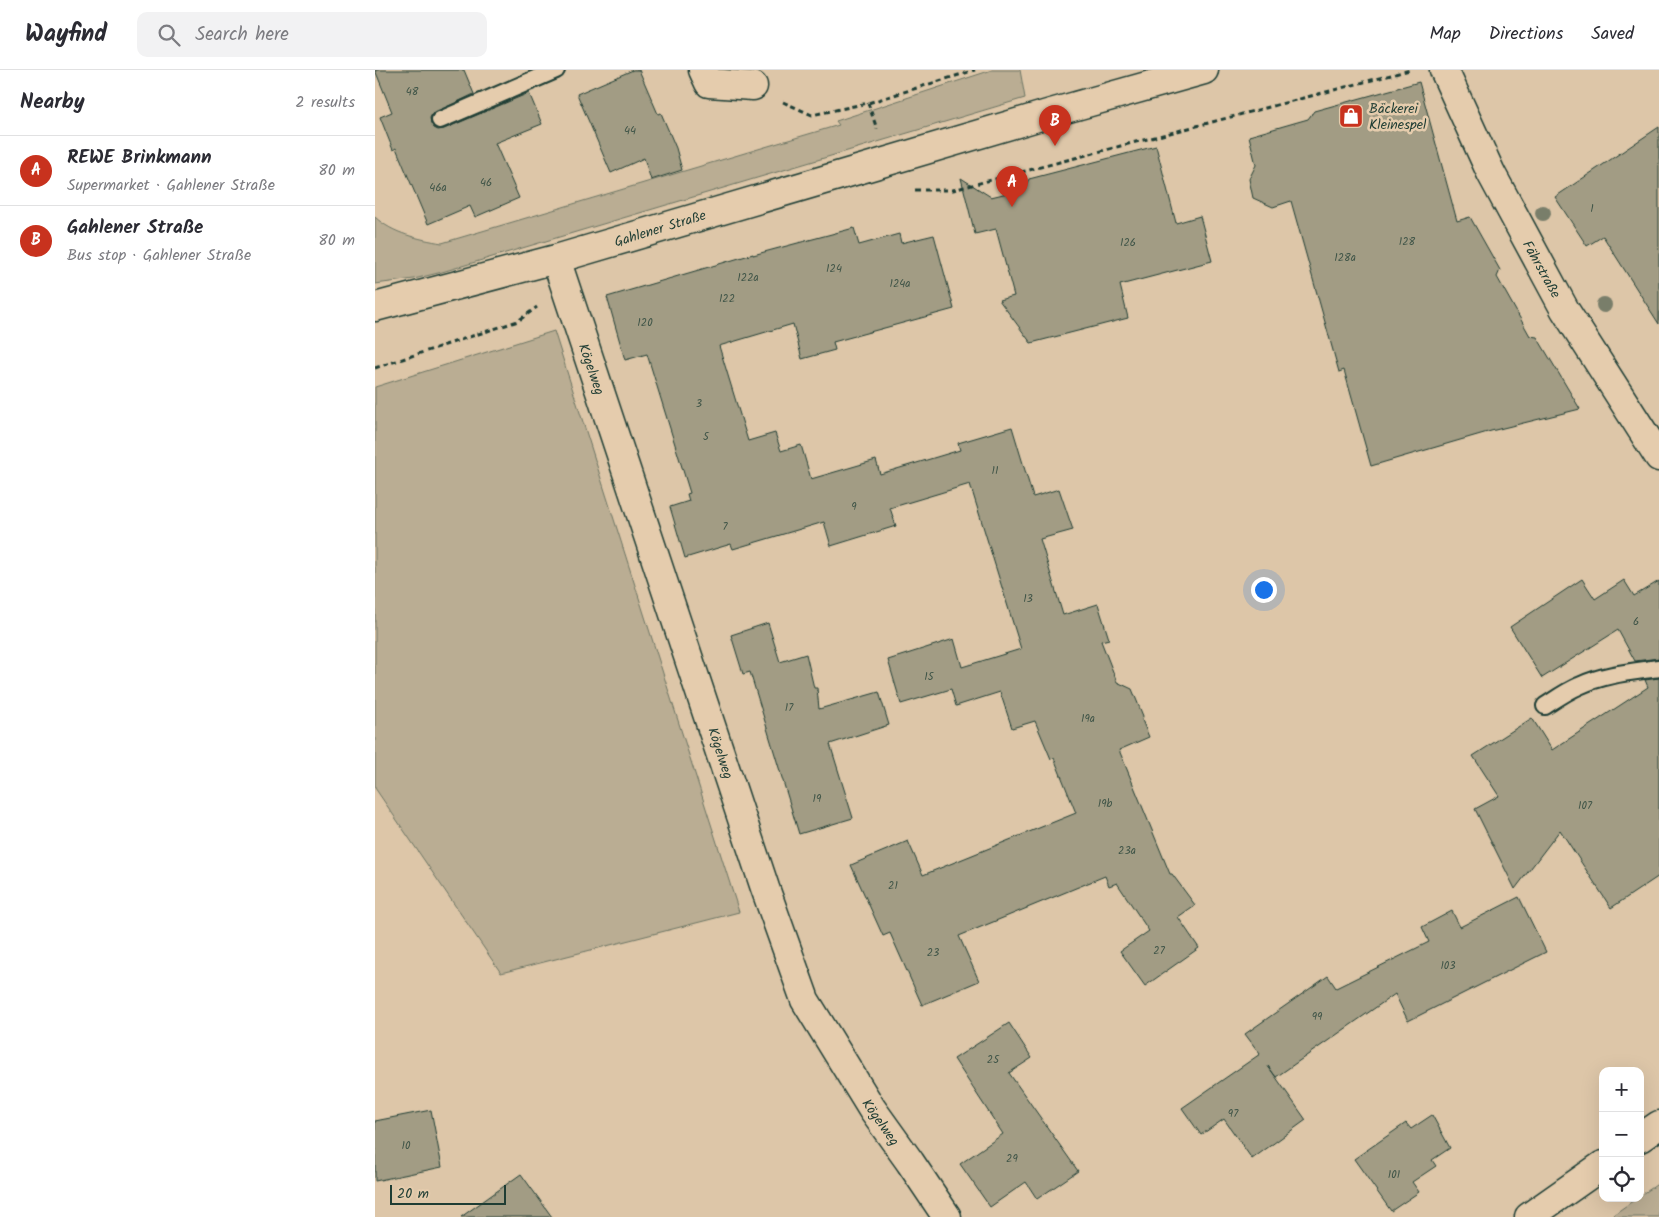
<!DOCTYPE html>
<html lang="en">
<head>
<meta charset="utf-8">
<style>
	:root { --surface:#fff; --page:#f2f2f3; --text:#2b2b33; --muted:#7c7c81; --line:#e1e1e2; --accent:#c8321e }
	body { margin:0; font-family:Kalam,sans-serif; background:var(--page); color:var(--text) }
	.controls { position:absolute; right:15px; bottom:15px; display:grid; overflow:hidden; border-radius:10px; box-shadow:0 5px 20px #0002 }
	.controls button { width:45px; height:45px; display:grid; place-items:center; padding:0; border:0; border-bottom:1px solid var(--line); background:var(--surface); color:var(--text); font:25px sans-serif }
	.scale { position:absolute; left:15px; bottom:12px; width:116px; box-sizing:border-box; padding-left:5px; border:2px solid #1f3d34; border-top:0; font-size:14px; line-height:18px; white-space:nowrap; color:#1f3d34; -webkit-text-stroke:4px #e5ccad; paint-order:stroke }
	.you { position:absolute; left:888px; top:519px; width:18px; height:18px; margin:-12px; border:4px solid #fff; border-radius:50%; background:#1a73e8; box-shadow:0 0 0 8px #1a73e833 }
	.badge { display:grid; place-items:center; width:32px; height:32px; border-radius:50%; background:var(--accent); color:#fff; font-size:16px; font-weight:700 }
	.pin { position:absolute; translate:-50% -41px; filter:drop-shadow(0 1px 2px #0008) }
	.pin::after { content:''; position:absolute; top:26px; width:18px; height:15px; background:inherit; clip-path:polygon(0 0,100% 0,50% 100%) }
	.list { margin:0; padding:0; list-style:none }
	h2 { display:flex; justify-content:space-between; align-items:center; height:65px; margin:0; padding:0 20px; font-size:21px }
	h2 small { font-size:16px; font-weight:400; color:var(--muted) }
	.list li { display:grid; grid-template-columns:32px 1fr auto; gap:15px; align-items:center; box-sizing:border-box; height:70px; padding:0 20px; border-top:1px solid var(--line) }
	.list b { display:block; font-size:19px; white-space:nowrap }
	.list p { margin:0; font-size:16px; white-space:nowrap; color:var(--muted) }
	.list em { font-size:16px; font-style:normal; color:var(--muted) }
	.icon { flex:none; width:28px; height:28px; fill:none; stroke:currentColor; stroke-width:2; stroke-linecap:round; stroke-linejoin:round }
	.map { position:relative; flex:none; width:1284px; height:1147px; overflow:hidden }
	header { display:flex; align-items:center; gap:30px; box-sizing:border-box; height:70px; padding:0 25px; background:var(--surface); border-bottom:1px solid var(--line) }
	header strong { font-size:24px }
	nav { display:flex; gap:28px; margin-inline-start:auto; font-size:18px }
	.search { width:350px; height:45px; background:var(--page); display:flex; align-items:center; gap:12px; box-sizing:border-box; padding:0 18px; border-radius:10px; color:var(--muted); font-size:19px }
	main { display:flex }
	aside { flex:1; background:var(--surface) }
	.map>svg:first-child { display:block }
	.green { fill:#baad93; stroke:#6c7564 }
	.building { fill:#a29c84; stroke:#1f3d34 }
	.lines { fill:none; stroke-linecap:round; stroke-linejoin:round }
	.lane-casing { stroke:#1f3d34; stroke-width:20 }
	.street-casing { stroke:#1f3d34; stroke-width:31 }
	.path { stroke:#1f3d34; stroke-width:3; stroke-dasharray:5 4; stroke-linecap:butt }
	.lane { stroke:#e5ccad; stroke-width:16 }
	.street { stroke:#e5ccad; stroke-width:28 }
	.tree { fill:#797e6b }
	.labels { text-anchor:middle; stroke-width:5; stroke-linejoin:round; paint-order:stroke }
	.number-label { font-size:11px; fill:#405548 }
	.poi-label { font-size:14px; fill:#1f3d34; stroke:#e5ccad; text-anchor:start }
	.street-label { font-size:14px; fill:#1f3d34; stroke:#e5ccad }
</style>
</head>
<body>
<header>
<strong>Wayfind</strong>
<div class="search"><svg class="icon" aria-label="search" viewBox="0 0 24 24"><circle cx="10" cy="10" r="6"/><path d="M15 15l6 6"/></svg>Search here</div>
<nav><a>Map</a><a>Directions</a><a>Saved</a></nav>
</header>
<main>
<aside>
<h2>Nearby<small>2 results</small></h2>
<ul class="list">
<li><span class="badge">A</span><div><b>REWE Brinkmann</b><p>Supermarket · Gahlener Straße</p></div><em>80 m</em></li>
<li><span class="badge">B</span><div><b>Gahlener Straße</b><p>Bus stop · Gahlener Straße</p></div><em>80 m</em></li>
</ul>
</aside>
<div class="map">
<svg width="1284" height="1147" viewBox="0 0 1284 1147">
	<rect width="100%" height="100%" fill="#ddc6a8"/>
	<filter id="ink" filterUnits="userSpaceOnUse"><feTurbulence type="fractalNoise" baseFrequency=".02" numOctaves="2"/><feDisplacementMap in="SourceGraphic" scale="10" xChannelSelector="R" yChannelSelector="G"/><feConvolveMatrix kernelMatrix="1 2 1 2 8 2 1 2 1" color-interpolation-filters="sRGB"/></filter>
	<g filter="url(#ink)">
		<path class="green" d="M 617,0 L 645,0 L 650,28 L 67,202 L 39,209 L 0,214 L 0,147 C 18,164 44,169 67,173 L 464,55 L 461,51 Z
			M 179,261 L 364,842 L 126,903 L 0,718 L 0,317 Z
			M 1284,1113 L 1284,1147 L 1235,1147 L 1262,1128 L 1265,1128 L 1265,1126 Z"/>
		<path class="building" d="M 0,0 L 89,0 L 99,24 L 57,44 L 55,48 L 56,53 L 59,58 L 63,60 L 69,59 L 154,23 L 167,54 L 120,73 L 144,128 L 100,147 L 95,136 L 53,154 L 21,78 L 18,80 L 5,47 L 17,42 Z
			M 258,0 L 264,0 L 283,44 L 286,43 L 301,78 L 307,100 L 276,110 L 269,88 L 236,103 L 202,24 Z
			M 1044,12 L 1082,151 L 1095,147 L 1125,200 L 1122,207 L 1155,266 L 1162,267 L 1205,339 L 1116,361 L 996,396 L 969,300 L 964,302 L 916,131 L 898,137 L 878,128 L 874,109 L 881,95 L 874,66 L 933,49 L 939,41 Z
			M 1284,57 L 1284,254 L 1228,166 L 1212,176 L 1180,127 Z
			M 781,76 L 801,153 L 825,146 L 837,191 L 745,215 L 753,248 L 656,273 L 624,230 L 639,226 L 621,159 L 600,164 L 586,108 L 616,127 L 649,119 L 654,109 Z
			M 479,158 L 484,175 L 524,164 L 526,173 L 559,165 L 579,239 L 458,272 L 460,280 L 427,289 L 418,254 L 344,276 L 373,371 L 400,363 L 406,381 L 426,375 L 436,409 L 501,390 L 505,404 L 585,380 L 583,373 L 637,357 L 658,427 L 684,419 L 698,460 L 665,469 L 688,545 L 723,534 L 734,569 L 726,571 L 742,612 L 757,619 L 768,646 L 767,650 L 774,667 L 744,680 L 795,804 L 797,804 L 820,835 L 803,847 L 824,878 L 770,916 L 745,881 L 774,861 L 742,813 L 734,816 L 730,806 L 584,866 L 604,911 L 547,935 L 515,863 L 508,866 L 476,795 L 533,771 L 548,805 L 701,743 L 679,688 L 676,689 L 660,651 L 637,658 L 625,622 L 581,636 L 576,619 L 526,634 L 513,590 L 579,569 L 587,597 L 646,579 L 595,414 L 515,438 L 521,456 L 456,476 L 449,452 L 358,479 L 356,474 L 310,488 L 295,437 L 314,431 L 312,424 L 315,423 L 272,284 L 250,290 L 232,227 L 378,184 L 378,185 Z
			M 1207,509 L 1220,529 L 1249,510 L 1259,526 L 1284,511 L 1284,588 L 1260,591 L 1243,560 L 1167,608 L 1135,557 Z
			M 393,553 L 405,592 L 431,584 L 439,618 L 442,618 L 444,639 L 504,622 L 514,655 L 455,674 L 478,748 L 424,764 L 375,602 L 368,604 L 356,565 Z
			M 1284,608 L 1284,806 L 1236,838 L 1185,760 L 1140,819 L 1100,739 L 1124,726 L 1098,686 L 1157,648 L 1177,680 L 1273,617 L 1270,610 Z
			M 1144,827 L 1171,882 L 1033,951 L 1020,924 L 901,1007 L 893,996 L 931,1050 L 877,1089 L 849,1049 L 826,1065 L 807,1038 L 885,984 L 870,964 L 953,906 L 961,918 L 1054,872 L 1047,857 L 1077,841 L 1085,857 Z
			M 634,953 L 657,988 L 634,1003 L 703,1101 L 662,1129 L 651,1112 L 615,1137 L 585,1094 L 628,1064 L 579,989 Z
			M 56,1040 L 67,1097 L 0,1111 L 0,1051 Z
			M 1057,1045 L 1075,1078 L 1057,1090 L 1061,1096 L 1037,1112 L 1044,1122 L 1016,1141 L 979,1089 L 1031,1053 L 1036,1059 Z
			M 146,1104 L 177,1147 L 86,1147 Z"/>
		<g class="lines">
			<defs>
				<path id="lane" d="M 65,50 L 181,0
					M 1170,636 C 1181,629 1192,621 1204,616 C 1229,604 1257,602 1284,598"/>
				<path id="street" d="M 328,0 L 334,13 L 378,16
					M 1069,0 L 1116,103 L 1190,240 L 1284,387
					M 181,189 L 390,818 L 430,930 L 497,1039 L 535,1092 L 572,1147
					M 0,237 L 181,189 L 676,43 L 829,0
					M 1265,1068 L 1284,1055
					M 1154,1147 L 1228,1095"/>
			</defs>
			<use href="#lane" class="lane-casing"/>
			<use href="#street" class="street-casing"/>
			<path class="path" d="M 408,32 L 437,45 L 493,33 L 600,0
				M 493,33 L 502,59
				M 540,120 L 578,120 L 1035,0
				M 0,298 L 143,251 L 162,237"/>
			<use href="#lane" class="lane"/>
			<use href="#street" class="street"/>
		</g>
		<g class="tree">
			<circle cx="1168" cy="143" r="8"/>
			<circle cx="1229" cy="235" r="8"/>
		</g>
	</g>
	<defs>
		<symbol id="shop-square" viewBox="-11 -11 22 22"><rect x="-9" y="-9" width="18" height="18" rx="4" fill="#c8321e" stroke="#e5ccad"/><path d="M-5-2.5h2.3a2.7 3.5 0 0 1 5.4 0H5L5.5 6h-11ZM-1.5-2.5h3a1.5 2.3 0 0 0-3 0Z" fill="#fff"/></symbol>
	</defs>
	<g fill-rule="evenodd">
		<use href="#shop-square" x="962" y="32" width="28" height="28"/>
	</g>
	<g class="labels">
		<g class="number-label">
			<text x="37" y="25">48</text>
			<text x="255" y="64">44</text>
			<text x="111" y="116">46</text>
			<text x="63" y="121">46a</text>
			<text x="1217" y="142">1</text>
			<text x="1032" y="175">128</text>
			<text x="753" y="176">126</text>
			<text x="970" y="191">128a</text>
			<text x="459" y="202">124</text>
			<text x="373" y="211">122a</text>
			<text x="525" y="217">124a</text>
			<text x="352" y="232">122</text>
			<text x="270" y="256">120</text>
			<text x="324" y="337">3</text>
			<text x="331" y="370">5</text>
			<text x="620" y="404">11</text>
			<text x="479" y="440">9</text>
			<text x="350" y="460">7</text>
			<text x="653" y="532">13</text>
			<text x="1261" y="555">6</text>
			<text x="554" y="610">15</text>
			<text x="414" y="641">17</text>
			<text x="713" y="652">19a</text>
			<text x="442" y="732">19</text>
			<text x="730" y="737">19b</text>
			<text x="1210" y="739">107</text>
			<text x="752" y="784">23a</text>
			<text x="518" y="819">21</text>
			<text x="784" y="884">27</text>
			<text x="558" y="886">23</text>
			<text x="1073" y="899">103</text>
			<text x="942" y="950">99</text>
			<text x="618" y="993">25</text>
			<text x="858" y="1047">97</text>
			<text x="31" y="1079">10</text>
			<text x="637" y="1092">29</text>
			<text x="1019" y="1108">101</text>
		</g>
		<g class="poi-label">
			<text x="994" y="43">Bäckerei<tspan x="994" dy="16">Kleinespel</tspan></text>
		</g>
		<g class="street-label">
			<text transform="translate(285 158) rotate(-17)" y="5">Gahlener Straße</text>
			<text transform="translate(1167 199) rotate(61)" y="5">Fährstraße</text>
			<text transform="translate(217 299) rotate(71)" y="5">Kögelweg</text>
			<text transform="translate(346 683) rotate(72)" y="5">Kögelweg</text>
			<text transform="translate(506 1052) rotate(55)" y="5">Kögelweg</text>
		</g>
	</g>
</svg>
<div class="controls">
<button>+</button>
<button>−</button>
<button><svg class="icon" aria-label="locate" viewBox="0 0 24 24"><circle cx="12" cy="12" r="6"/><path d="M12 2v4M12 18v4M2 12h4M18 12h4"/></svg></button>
</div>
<div class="scale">20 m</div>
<div class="you"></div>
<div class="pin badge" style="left:637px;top:137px">A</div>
<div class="pin badge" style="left:680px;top:76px">B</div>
</div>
</main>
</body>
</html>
